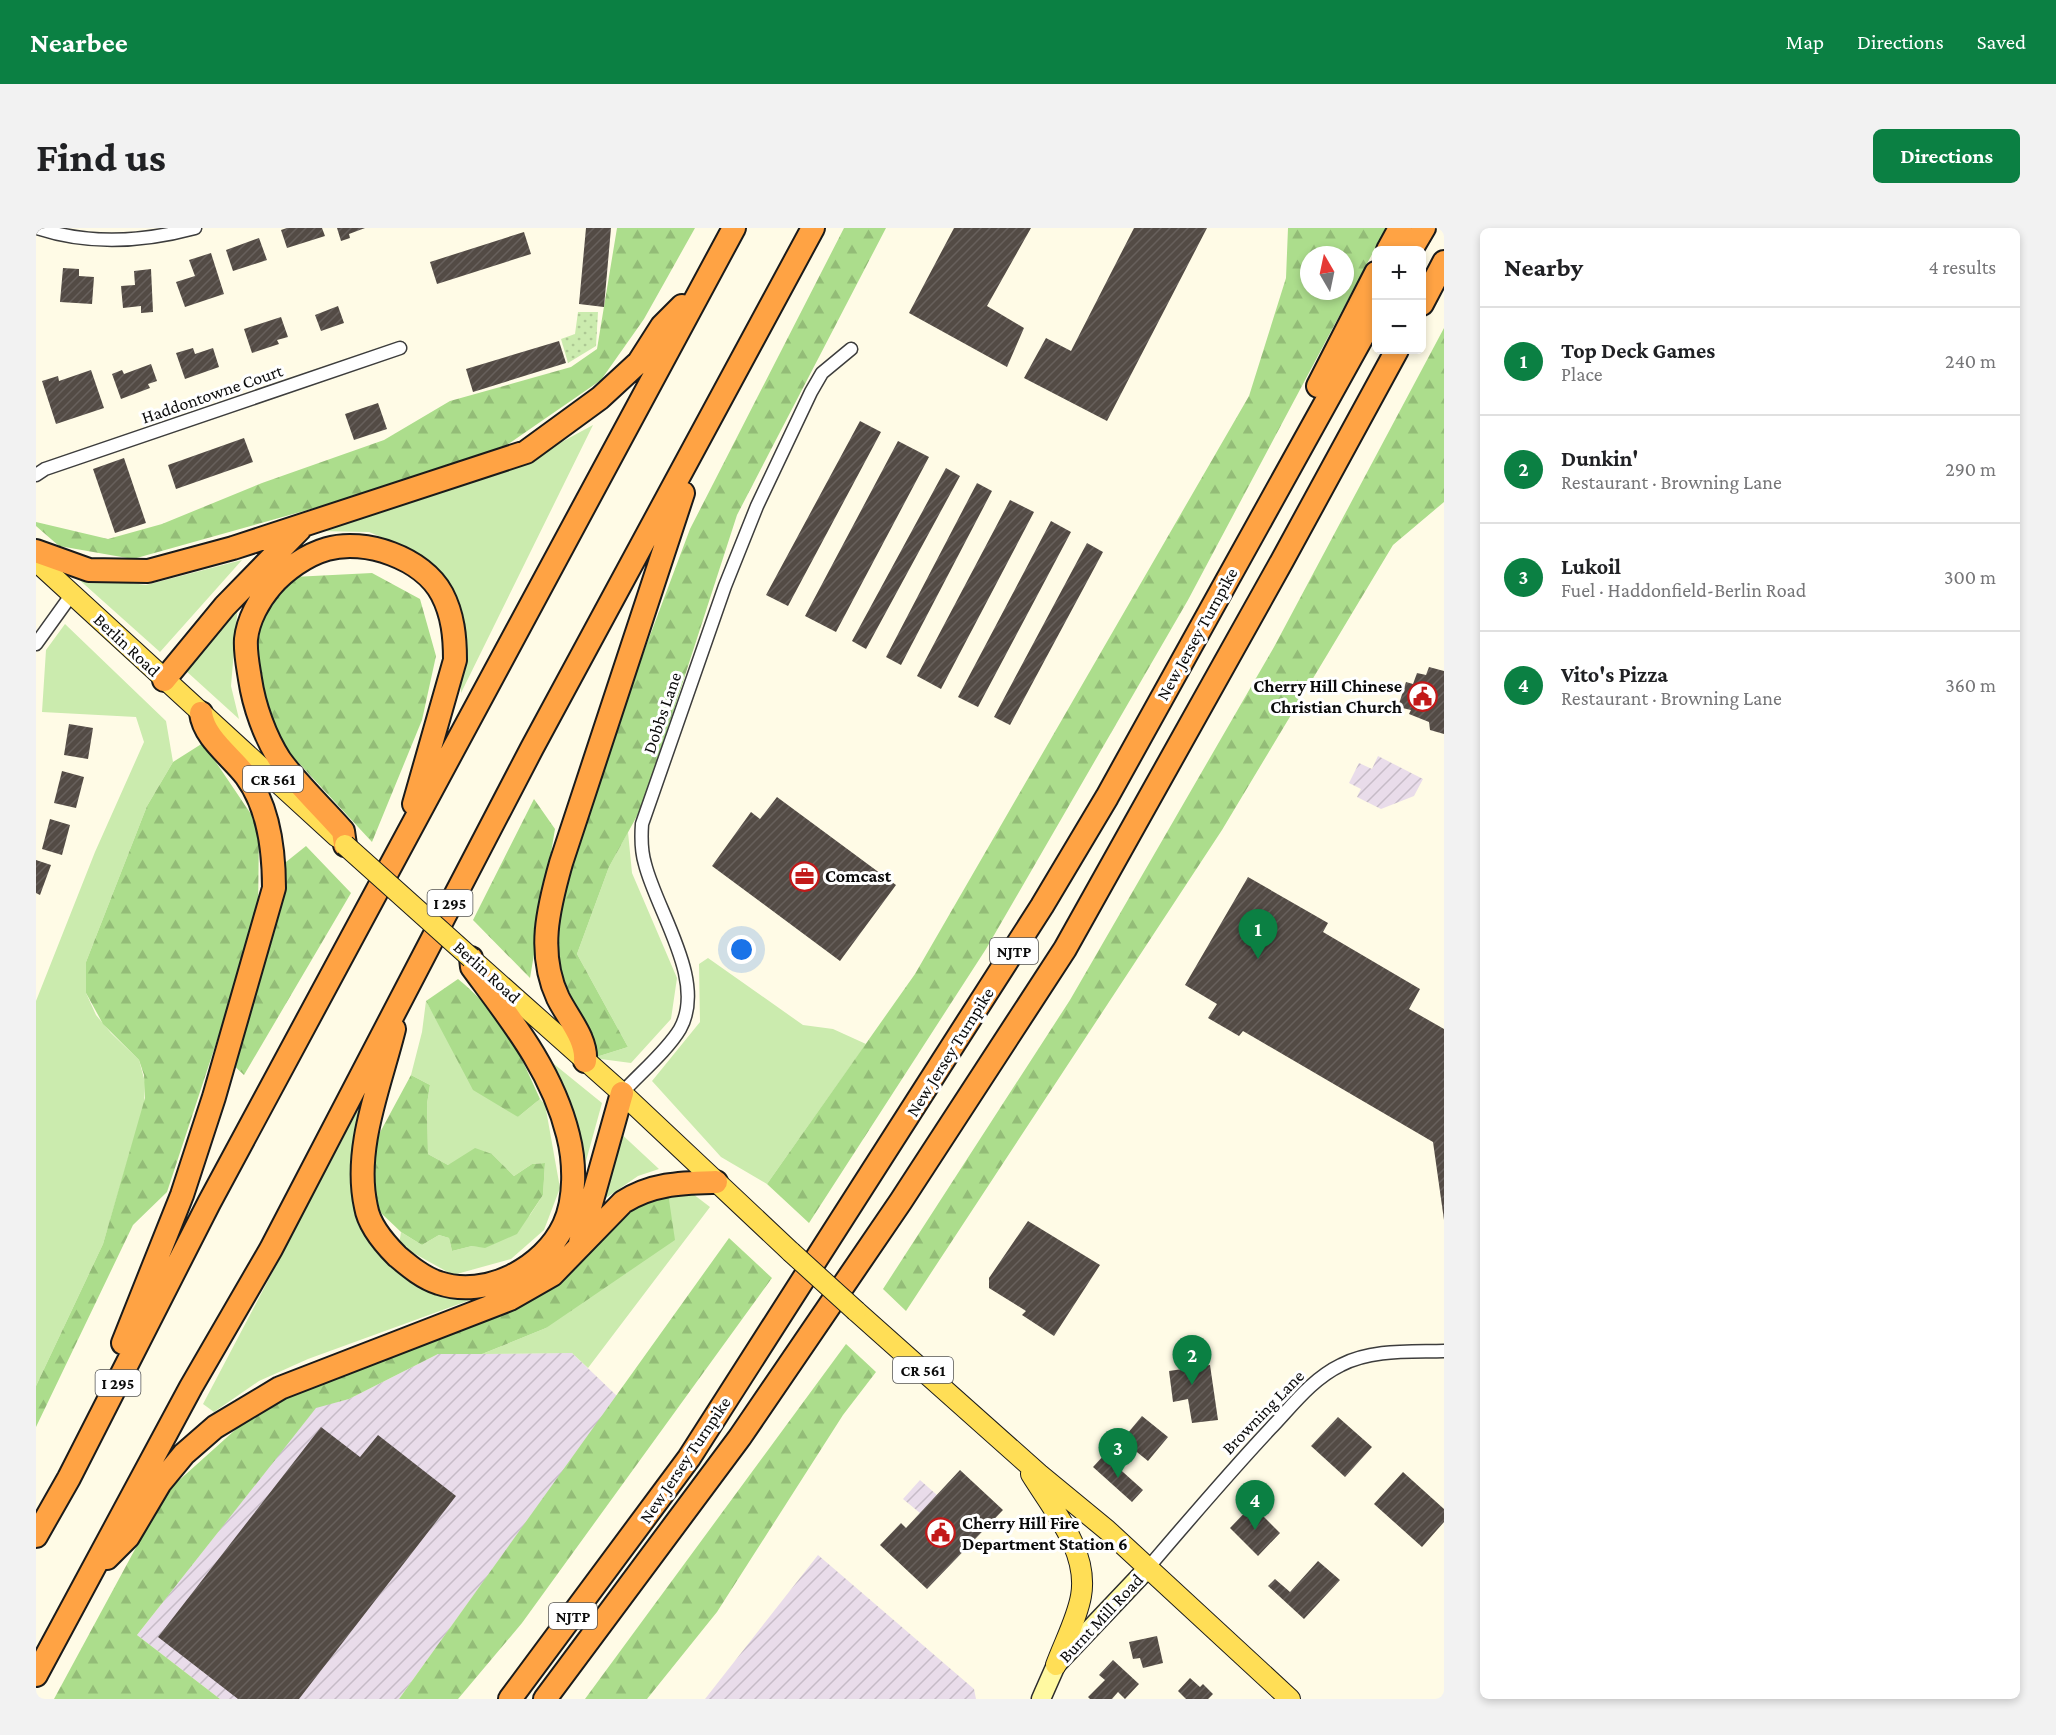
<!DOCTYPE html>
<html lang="en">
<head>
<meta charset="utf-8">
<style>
	:root { --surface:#fff; --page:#f2f2f2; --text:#202124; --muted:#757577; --line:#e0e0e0; --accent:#0b8043 }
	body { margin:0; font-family:"Crimson Pro",serif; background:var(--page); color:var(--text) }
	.controls { position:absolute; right:18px; top:18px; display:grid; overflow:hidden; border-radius:9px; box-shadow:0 3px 9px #0003 }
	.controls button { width:54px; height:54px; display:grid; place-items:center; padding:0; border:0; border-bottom:2px solid var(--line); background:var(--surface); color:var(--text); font:30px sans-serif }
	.compass { position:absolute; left:1264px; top:18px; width:54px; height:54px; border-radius:50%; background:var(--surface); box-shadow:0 3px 9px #0003; rotate:351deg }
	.you { position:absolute; left:706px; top:722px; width:21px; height:21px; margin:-15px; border:4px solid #fff; border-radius:50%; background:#1a73e8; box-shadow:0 0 0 9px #1a73e833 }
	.badge { display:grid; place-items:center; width:39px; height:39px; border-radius:50%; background:var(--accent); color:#fff; font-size:20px; font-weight:700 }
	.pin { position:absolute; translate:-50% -50px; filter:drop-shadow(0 2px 3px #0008) }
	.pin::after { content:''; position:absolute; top:32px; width:21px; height:18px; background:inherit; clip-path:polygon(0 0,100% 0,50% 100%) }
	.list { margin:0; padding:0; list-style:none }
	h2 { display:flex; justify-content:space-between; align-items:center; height:78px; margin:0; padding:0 24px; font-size:26px }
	h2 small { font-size:20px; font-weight:400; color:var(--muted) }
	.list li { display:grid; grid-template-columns:39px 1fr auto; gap:18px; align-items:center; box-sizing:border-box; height:108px; padding:0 24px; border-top:2px solid var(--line) }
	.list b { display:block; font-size:22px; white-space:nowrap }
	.list p { margin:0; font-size:20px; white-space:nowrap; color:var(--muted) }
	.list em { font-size:20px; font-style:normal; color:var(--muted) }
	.map { position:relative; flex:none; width:1408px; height:1471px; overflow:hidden; border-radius:9px }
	header { display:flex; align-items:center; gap:36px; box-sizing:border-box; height:84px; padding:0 30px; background:var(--accent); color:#fff }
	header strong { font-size:28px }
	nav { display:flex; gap:33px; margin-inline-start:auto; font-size:21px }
	.intro { display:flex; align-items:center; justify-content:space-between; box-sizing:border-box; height:144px; padding:0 36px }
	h1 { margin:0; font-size:42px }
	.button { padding:15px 27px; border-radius:9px; background:var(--accent); color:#fff; font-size:21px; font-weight:700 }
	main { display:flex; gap:36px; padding:0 36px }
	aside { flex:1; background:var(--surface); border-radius:9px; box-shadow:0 3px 9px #0003 }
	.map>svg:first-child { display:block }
	.industrial { fill:url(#industrial-furrows) }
	.grass { fill:#cbebae }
	.forest { fill:url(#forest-firs); fill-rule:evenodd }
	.park { fill:url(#park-dots) }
	.building { fill:url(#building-hatch) }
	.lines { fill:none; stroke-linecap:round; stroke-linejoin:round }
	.street-casing { stroke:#3d3d3d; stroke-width:15 }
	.secondary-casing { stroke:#2c2c2c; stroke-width:21 }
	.primary-casing { stroke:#1b1b1b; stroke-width:22 }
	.highway-casing { stroke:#1b1b1b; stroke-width:26 }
	.street { stroke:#fff; stroke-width:12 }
	.secondary { stroke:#fff9a1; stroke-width:18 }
	.primary { stroke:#ffde56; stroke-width:20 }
	.highway { stroke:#ffa344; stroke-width:22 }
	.primary-bridge-casing { stroke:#1b1b1b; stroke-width:22; stroke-linecap:butt }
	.primary-bridge { stroke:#ffde56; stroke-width:20 }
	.labels { text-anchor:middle; stroke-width:6; stroke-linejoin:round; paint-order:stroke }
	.shield { fill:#fff; stroke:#545454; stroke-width:1.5 }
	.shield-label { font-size:16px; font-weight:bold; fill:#0a0a0a }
	.street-label { font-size:18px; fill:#0a0a0a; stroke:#fff }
	.poi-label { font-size:18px; font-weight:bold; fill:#0a0a0a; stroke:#fff; text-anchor:start }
</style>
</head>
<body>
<header>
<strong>Nearbee</strong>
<nav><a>Map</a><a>Directions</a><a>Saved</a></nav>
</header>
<div class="intro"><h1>Find us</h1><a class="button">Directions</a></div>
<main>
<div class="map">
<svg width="1408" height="1471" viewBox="0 0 1408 1471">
	<defs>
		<pattern id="industrial-furrows" width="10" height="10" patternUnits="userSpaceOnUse" patternTransform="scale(1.5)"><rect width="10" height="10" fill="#e9dcea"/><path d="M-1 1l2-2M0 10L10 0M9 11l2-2" fill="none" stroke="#c6bbc7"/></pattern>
		<pattern id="forest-firs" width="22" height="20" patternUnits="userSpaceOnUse" patternTransform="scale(1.5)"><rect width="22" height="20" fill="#acdd8c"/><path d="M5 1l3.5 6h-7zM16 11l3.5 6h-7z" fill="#93bc77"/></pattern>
		<pattern id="park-dots" width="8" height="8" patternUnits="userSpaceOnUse" patternTransform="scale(1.5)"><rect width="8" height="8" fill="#cbebae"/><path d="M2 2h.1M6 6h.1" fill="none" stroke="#adc894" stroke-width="1.8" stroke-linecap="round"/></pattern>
		<pattern id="building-hatch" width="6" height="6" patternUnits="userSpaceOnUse" patternTransform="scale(1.5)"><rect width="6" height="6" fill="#534b45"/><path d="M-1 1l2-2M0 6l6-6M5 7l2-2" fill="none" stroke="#67605c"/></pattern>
	</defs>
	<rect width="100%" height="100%" fill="#fffbe6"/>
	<path class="industrial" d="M 1342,528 L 1387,551 L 1378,568 L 1345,581 L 1321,569 L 1325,561 L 1313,555 L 1323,535 L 1336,541 Z
		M 536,1125 L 581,1168 L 363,1471 L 184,1471 L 101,1407 L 280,1179 L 313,1171 L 402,1126 Z
		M 884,1252 L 901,1267 L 884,1285 L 867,1271 Z
		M 782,1327 L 938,1461 L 940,1471 L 669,1471 Z"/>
	<path class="grass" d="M 557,197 L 425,465 L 424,380 L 381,324 L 333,304 L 282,303 L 500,228 Z
		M 206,332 L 124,424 L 39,348 L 110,357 Z
		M 202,375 L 195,458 L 203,491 L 149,442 Z
		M 29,396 L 130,493 L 137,534 L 111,578 L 50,734 L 50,765 L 60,787 L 75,805 L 103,832 L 109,854 L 108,877 L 67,1016 L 0,1158 L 0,773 L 59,624 L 108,514 L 100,489 L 6,484 L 10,422 Z
		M 592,604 L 596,645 L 641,750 L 635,791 L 595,835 L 557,830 L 592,819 L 541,726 L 573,639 Z
		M 672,730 L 767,797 L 797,801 L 830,816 L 731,956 L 685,929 L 616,853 L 664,794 L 663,736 Z
		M 390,773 L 412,812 L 482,889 L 504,871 L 509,876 L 524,960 L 508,1002 L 475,1031 L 417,1047 L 363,1017 L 365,1004 L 386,1017 L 403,1007 L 413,1010 L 416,1023 L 436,1018 L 449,1019 L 494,987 L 507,967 L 509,935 L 496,936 L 478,948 L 456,926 L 412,937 L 392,926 L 391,876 L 394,857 L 375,847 L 386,804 Z
		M 513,832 L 566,875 L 539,973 Z
		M 324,878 L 329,882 C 313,933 304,972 338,1018 C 346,1029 356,1042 368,1047 C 392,1057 420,1061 445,1068 L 272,1131 L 223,1153 L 178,1184 L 167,1176 Z
		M 580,901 L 623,941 L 602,948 L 567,972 Z
		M 632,965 L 657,966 L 674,979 L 552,1140 L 536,1125 L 446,1126 L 510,1100 Z"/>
	<path class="forest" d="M 581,0 L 659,0 L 608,91 L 565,152 L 468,219 L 300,274 L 97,331 L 23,318 L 0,298 L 0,294 L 72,311 L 126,296 L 226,255 L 348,212 L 414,173 L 535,139 L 561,121 Z
		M 808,0 L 850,0 L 701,287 L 607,577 L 573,639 L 541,726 L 592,819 L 557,830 L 514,712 L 559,554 L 654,301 Z
		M 1252,0 L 1350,0 L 1152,372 L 950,721 L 773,995 L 731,956 L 879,746 L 1213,168 L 1250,50 ZM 1273,27 L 1309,27 L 1309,63 L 1273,63 Z
		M 1408,100 L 1408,274 L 1357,317 L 1186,602 L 870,1083 L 847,1061 L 1034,772 L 1238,419 Z
		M 336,345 L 384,371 L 400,428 L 386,492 L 336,614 L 247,518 L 217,438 L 226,379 L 257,349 Z
		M 167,515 L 223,598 L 222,688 L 131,964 L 97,997 L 0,1199 L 0,1158 L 67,1016 L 109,870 L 108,847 L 103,832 L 67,796 L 50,765 L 50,734 L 111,578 L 137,534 Z
		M 498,571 L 519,601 L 494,750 L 437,692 Z
		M 270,618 L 315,665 L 208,847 L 194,834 L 245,638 Z
		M 422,751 C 468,789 480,818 504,871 L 482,889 L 437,862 L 390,773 Z
		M 375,847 L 394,857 L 391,876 L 392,926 L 412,937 L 439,920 L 456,926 L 478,948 L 496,936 L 509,935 L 507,967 L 481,1006 L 449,1020 L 436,1018 L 416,1023 L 413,1010 L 403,1007 L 386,1017 L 365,1004 L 346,986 L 335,968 L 335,921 Z
		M 632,965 L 639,1012 L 510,1100 L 446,1126 L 402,1126 L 313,1171 L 280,1180 L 101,1407 L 184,1471 L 18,1471 L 130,1264 L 218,1185 L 377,1114 L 448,1094 L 522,1055 L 592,981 Z
		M 693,1010 L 736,1050 L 486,1395 L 422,1471 L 363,1471 Z
		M 810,1116 L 840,1144 L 807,1187 L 681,1384 L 611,1471 L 549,1471 Z"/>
	<path class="park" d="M 542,84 L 562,84 L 560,118 L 532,135 L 525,111 L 539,106 Z"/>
	<path class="building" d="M 251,0 L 286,0 L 289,8 L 251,20 L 245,2 Z
		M 301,0 L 329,0 L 313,6 L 314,10 L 305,13 Z
		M 550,0 L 575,0 L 568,79 L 543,76 Z
		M 918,0 L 995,0 L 951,78 L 988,100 L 971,139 L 873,85 Z
		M 1098,0 L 1171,0 L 1071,193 L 988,150 L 1010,110 L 1035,123 Z
		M 488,4 L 495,26 L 401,56 L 394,34 Z
		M 223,10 L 231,32 L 197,43 L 190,22 Z
		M 175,25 L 188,66 L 149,79 L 140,54 L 159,48 L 153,32 Z
		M 27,40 L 43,41 L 43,48 L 58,49 L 56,76 L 24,74 Z
		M 115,41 L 117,84 L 105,85 L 105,78 L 87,80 L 85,58 L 99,57 L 98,43 Z
		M 302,78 L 308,95 L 285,103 L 279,87 Z
		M 245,89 L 252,109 L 241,112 L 243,116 L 216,125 L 208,101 Z
		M 523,113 L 530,135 L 437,164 L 430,141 Z
		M 157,120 L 159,126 L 177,120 L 183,139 L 149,151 L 140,125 Z
		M 115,136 L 121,153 L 112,156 L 114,160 L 85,171 L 76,146 L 86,142 L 88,146 Z
		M 55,142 L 68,180 L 20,196 L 6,153 L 22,148 L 23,153 Z
		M 342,175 L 351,201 L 318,212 L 309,186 Z
		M 824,193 L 845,204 L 752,378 L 730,367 Z
		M 208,210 L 217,234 L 140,261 L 132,237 Z
		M 862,213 L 893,229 L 800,404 L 769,388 Z
		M 88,230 L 110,295 L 79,305 L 57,241 Z
		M 910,240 L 924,248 L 830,421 L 816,413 Z
		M 941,255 L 956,263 L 865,437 L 850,429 Z
		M 974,272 L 998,284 L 905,461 L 881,448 Z
		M 1015,293 L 1035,304 L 942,479 L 922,469 Z
		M 1051,315 L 1067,324 L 974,497 L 958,489 Z
		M 1393,439 L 1408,443 L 1408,506 L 1394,502 L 1393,494 L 1373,486 L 1375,482 L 1362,479 L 1370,454 L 1377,456 L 1381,445 L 1390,447 Z
		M 33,496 L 57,500 L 52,531 L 28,527 Z
		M 26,543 L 48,549 L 40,580 L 18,575 Z
		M 741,569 L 860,657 L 804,733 L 676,638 L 715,584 L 724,591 Z
		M 14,591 L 34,597 L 26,627 L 6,621 Z
		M 0,632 L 15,637 L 4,667 L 0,665 Z
		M 1212,649 L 1292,695 L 1287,704 L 1384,761 L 1373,781 L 1408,801 L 1408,992 L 1397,914 L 1207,803 L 1203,808 L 1172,790 L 1181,776 L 1149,757 Z
		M 992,993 L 1064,1037 L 1018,1108 L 986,1087 L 990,1083 L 953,1060 L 953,1050 Z
		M 1174,1137 L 1182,1192 L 1156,1195 L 1152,1171 L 1137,1174 L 1133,1143 Z
		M 1106,1188 L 1132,1209 L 1112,1233 L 1086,1212 Z
		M 1302,1189 L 1336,1219 L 1309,1249 L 1275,1218 Z
		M 285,1199 L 324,1229 L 342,1207 L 420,1268 L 263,1471 L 202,1471 L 122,1409 Z
		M 1068,1227 L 1107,1262 L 1096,1274 L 1057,1239 Z
		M 924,1242 L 967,1282 L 891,1361 L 844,1317 L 865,1295 L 870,1300 Z
		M 1367,1244 L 1408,1281 L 1408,1294 L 1386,1319 L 1338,1276 Z
		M 1216,1277 L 1244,1305 L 1222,1328 L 1194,1300 Z
		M 1282,1333 L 1304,1352 L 1268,1391 L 1232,1358 L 1239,1351 L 1254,1364 Z
		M 1121,1408 L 1127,1435 L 1107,1440 L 1104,1430 L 1097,1431 L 1093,1414 Z
		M 1077,1432 L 1103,1456 L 1089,1471 L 1082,1464 L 1076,1471 L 1054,1471 L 1052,1469 L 1069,1452 L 1063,1447 Z
		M 1154,1450 L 1164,1459 L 1167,1456 L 1177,1466 L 1172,1471 L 1150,1471 L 1142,1463 Z"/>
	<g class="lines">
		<defs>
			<path id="street" d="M 1,0 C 52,17 107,14 159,0
				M 0,247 L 9,241 L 364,120
				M 0,416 L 36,366
				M 586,865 C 603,846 631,823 644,801 C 671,753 621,684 609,636 C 605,623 605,610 606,596 L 689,358 L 721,278 L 775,164 L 786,145 L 815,121
				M 1111,1341 C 1151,1294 1192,1246 1234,1201 C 1256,1178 1276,1151 1305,1137 C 1336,1121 1374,1124 1408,1123"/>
			<path id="secondary" d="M 1005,1471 L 1020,1437 L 1111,1341"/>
			<path id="primary" d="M 0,333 L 301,609
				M 441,736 L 586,865 L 755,1024
				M 820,1083 L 1003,1246 L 1071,1302 L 1254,1471
				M 995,1246 C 1017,1282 1053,1323 1045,1368 C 1041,1391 1028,1415 1020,1437"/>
			<path id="highway" d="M 1352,22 L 1364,0
				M 1375,22 L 1388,0
				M 1386,76 L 1408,34
				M 1282,158 L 1340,45
				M 0,323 L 53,342 L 112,343 L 197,320 L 490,224 L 564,170 L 603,134 L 626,98 L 646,78
				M 128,452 L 189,378 L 264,301
				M 309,617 L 307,603 C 287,580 262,557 244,532 C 229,509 218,478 214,451 C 212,438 209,424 210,411 C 212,392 223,372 235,358 C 249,342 270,327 291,321 C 329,310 387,330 406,366 C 417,387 419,409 419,432 L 378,576
				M 358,801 C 344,858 317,920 330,979 C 333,997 348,1015 361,1028 C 373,1038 387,1050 403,1055 C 450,1071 508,1040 528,997 C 540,971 539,934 532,907 C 516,842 475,792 436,739 L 435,730
				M 549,833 C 551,811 532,790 522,770 C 501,725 512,681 525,635 L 647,265
				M 544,1015 L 586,865
				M 87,1115 L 146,967 L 178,869 L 238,660 C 238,623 233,579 210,548 C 195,528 168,510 165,485
				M 0,1308 L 33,1250 L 173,975 L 698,0
				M 71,1330 L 92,1309 L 124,1255 L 148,1226 L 179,1199 L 244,1160 L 474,1071 L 516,1047 L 587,974 C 617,955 646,955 680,954
				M 0,1447 L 155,1159 L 235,1021 L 496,520 L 777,0
				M 474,1471 L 653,1230 L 1006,678 L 1071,569 L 1340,84
				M 509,1471 L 704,1209 L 865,973 L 1029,721 L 1246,333 L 1361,122"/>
		</defs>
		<use href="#street" class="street-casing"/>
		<use href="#secondary" class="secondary-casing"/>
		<use href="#primary" class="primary-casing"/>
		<use href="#highway" class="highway-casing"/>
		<use href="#street" class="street"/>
		<use href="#secondary" class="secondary"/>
		<use href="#primary" class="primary"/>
		<use href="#highway" class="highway"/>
		<defs>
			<path id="primary-bridge" d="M 309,617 L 435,730
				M 755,1024 L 820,1083"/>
		</defs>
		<use href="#primary-bridge" class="primary-bridge-casing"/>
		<use href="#primary-bridge" class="primary-bridge"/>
	</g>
	<defs>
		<symbol id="civic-ring" viewBox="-11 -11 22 22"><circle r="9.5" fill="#fff" stroke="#c21919" stroke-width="1.5"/><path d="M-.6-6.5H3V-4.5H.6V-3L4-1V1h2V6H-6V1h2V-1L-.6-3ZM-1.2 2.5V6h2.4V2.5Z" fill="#c21919"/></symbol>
		<symbol id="office-ring" viewBox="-11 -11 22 22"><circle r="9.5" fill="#fff" stroke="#c21919" stroke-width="1.5"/><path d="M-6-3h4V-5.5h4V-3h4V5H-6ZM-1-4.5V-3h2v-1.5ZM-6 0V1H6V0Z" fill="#c21919"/></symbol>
	</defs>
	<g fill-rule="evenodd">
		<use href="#civic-ring" x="1370" y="452" width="33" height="33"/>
		<use href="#office-ring" x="752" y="632" width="33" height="33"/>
		<use href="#civic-ring" x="888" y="1288" width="33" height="33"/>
	</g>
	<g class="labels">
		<g class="shield">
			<rect x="207" y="538" width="60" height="26" rx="4.5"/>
			<rect x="391.5" y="662" width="45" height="26" rx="4.5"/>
			<rect x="954" y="710" width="48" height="26" rx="4.5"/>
			<rect x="857" y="1129" width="60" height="26" rx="4.5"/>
			<rect x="59.5" y="1142" width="45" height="26" rx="4.5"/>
			<rect x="513" y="1375" width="48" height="26" rx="4.5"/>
		</g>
		<g class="shield-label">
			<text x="237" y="557">CR 561</text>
			<text x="414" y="681">I 295</text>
			<text x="978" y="729">NJTP</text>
			<text x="887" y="1148">CR 561</text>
			<text x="82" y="1161">I 295</text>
			<text x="537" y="1394">NJTP</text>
		</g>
		<g class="street-label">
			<text transform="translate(176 166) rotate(-19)" y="6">Haddontowne Court</text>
			<text transform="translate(1161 406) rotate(-61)" y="6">New Jersey Turnpike</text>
			<text transform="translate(91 417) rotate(43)" y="6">Berlin Road</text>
			<text transform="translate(626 485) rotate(-71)" y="6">Dobbs Lane</text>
			<text transform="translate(451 744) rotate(42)" y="6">Berlin Road</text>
			<text transform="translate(914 824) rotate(-58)" y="6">New Jersey Turnpike</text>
			<text transform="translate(1227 1184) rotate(-46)" y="6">Browning Lane</text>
			<text transform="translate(649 1232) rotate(-56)" y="6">New Jersey Turnpike</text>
			<text transform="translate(1065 1390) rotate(-47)" y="6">Burnt Mill Road</text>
		</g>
		<g class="poi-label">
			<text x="1366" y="464" text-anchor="end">Cherry Hill Chinese<tspan x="1366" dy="21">Christian Church</tspan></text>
			<text x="789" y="654">Comcast</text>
			<text x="926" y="1301">Cherry Hill Fire<tspan x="926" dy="21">Department Station 6</tspan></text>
		</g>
	</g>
</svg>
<div class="controls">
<button>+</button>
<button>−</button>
</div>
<svg class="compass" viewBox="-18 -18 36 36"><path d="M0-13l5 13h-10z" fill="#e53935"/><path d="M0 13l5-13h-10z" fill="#757577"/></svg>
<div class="you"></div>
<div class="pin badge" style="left:1222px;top:731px">1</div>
<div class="pin badge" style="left:1156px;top:1157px">2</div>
<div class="pin badge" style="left:1082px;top:1250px">3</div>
<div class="pin badge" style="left:1219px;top:1302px">4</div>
</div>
<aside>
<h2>Nearby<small>4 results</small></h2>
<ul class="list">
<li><span class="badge">1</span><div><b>Top Deck Games</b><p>Place</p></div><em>240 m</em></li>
<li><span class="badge">2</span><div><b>Dunkin'</b><p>Restaurant · Browning Lane</p></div><em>290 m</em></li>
<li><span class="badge">3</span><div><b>Lukoil</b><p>Fuel · Haddonfield-Berlin Road</p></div><em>300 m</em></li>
<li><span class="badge">4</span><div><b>Vito's Pizza</b><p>Restaurant · Browning Lane</p></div><em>360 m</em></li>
</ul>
</aside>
</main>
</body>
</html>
